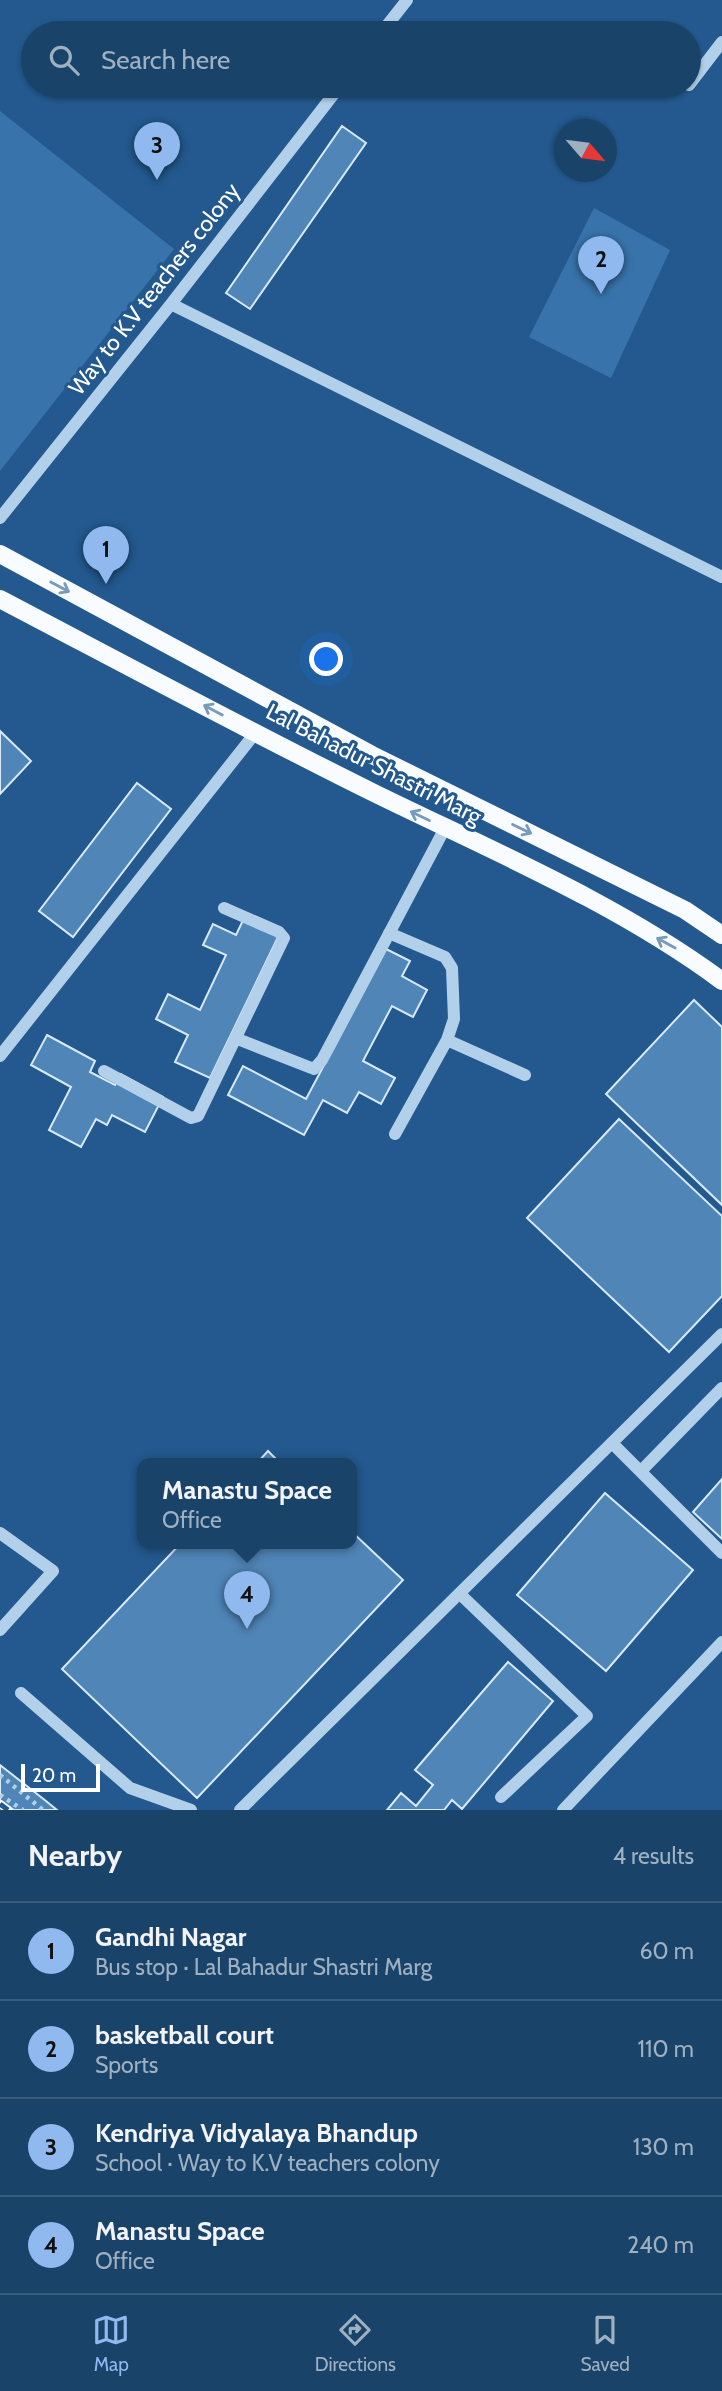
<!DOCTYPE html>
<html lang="en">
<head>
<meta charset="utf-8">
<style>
	:root { --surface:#1a436a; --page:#274e72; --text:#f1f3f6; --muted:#9fb0c1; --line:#385c7e; --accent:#90b9f0 }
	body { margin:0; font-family:Cabin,sans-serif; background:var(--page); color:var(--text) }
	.compass { position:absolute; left:554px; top:119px; width:63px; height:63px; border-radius:50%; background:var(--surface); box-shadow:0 2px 5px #0004; rotate:118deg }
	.scale { position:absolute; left:21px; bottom:18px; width:79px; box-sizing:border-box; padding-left:7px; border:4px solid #fff; border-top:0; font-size:19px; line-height:24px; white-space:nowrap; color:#fff; -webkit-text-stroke:5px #23598e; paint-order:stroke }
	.you { position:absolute; left:327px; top:660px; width:24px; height:24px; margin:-18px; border:5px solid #fff; border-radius:50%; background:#1a73e8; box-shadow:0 0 0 10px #1a73e833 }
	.badge { display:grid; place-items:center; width:46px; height:46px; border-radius:50%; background:var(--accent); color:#111; font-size:23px; font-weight:700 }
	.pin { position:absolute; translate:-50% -58px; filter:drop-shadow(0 2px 4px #0008) }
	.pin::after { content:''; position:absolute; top:37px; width:24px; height:21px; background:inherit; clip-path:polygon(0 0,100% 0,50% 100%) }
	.popup { position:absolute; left:137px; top:1458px; width:220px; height:91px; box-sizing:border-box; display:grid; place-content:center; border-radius:14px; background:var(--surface); filter:drop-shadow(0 2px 5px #0005); font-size:23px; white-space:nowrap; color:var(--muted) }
	.popup b { font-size:26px; color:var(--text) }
	.popup::after { content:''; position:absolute; left:50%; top:100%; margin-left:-14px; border:14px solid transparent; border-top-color:var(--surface) }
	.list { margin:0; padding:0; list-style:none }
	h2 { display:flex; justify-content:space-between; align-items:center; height:91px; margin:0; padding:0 28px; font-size:30px }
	h2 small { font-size:23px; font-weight:400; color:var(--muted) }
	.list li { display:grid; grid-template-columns:46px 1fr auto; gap:21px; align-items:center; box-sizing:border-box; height:98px; padding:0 28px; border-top:2px solid var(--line) }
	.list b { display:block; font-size:26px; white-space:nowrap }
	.list p { margin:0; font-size:23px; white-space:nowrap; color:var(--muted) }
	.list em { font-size:23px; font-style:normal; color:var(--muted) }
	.icon { flex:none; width:38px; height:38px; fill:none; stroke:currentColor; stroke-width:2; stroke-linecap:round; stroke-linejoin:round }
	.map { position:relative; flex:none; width:722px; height:1810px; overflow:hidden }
	.search { position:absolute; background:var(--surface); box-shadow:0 2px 5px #0004; left:21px; right:21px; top:21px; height:77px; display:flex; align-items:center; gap:18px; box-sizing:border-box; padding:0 24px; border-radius:38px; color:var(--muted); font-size:26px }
	.sheet { height:483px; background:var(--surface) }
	nav { display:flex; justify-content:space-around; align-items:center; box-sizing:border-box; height:98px; border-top:2px solid var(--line); background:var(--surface); font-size:19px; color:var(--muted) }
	nav a { display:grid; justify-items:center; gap:4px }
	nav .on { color:var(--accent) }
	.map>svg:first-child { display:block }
	.green { fill:#3874ab }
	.building { fill:#5085b7; stroke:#d8e9f9; stroke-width:2 }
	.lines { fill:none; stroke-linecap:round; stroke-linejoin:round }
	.path { stroke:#b3d0eb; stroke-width:4.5; stroke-dasharray:3.5 5; stroke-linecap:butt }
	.minor { stroke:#b3d0eb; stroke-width:12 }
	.major { stroke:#f8fbff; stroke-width:18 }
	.rail-casing { stroke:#fff; stroke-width:8 }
	.rail { stroke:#23598e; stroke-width:5; stroke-dasharray:16; stroke-linecap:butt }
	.oneway { stroke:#789abb }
	.labels { text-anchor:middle; stroke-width:6; stroke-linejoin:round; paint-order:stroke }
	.street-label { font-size:23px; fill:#fff; stroke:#23598e }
</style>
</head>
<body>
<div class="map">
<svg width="722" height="1810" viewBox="0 0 722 1810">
	<rect width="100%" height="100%" fill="#23598e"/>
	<path class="green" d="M 0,111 L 174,249 L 0,471 Z
		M 594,208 L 670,250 L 611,378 L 529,337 Z"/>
	<path class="building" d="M 342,126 L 366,143 L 250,309 L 226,293 Z
		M 0,731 L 31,761 L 0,794 Z
		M 137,783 L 171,809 L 73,937 L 39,911 Z
		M 245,916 L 280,933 L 210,1078 L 175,1062 L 188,1035 L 156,1019 L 168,994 L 200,1010 L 226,955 L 203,945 L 213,924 L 236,935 Z
		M 386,949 L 410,961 L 402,976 L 427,990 L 413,1017 L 392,1006 L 363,1061 L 395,1078 L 381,1104 L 359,1092 L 347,1113 L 323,1100 L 304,1135 L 228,1095 L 243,1066 L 306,1099 Z
		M 694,1000 L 722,1027 L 722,1205 L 606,1094 Z
		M 47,1035 L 95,1061 L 90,1072 L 115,1085 L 121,1074 L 163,1097 L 145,1132 L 112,1115 L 107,1125 L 96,1119 L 81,1147 L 49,1130 L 71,1087 L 31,1065 Z
		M 619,1119 L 722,1216 L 722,1296 L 669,1352 L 527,1218 Z
		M 268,1451 L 280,1463 L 257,1463 Z
		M 722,1479 L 722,1539 L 693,1512 Z
		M 605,1493 L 693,1570 L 606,1671 L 517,1595 Z
		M 352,1532 L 403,1580 L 197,1798 L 62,1669 L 181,1543 L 352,1543 Z
		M 508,1662 L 553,1701 L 462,1809 L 452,1800 L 444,1810 L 387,1810 L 401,1793 L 416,1806 L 433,1785 L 415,1770 Z
		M 0,1765 L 46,1801 L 57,1810 L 14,1810 L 0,1800 Z"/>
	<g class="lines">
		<path class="path" d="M 0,1775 L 43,1810
			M 0,1795 L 23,1810"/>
		<path class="minor" d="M 381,33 L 407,0
			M 689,85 L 722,42
			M 171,304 L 722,577
			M 0,518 L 171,304 L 340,86
			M 389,933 L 445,957 L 452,968 L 454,1019 L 447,1040 L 525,1075
			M 235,1038 L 314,1069 L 322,1060 L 445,828
			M 0,1056 L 256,732
			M 104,1071 L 191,1118 L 198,1116 L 284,938 L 279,932 L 224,908
			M 395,1134 L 447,1040
			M 612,1443 L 722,1553
			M 641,1471 L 722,1388
			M 0,1533 L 53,1571 L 0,1630
			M 460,1594 L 587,1716 L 501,1797
			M 21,1693 L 130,1788 L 191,1810
			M 240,1810 L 722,1334
			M 563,1810 L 722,1642"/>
		<path class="major" d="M 0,554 L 372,755 L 685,910 L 722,935
			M 0,599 C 124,664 247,730 372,792 C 490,850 617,903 722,981"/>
		<defs>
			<path id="rail" d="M 0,1804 L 8,1810"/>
		</defs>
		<use href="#rail" class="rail-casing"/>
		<use href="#rail" class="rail"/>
	</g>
	<defs><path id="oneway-shaft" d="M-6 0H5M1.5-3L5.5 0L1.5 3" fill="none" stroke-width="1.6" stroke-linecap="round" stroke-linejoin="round" transform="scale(1.75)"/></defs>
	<g class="oneway">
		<use href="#oneway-shaft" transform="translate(60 587) rotate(28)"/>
		<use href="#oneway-shaft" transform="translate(213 710) rotate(-152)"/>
		<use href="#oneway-shaft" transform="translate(420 816) rotate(-154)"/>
		<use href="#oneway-shaft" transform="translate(522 829) rotate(26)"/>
		<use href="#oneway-shaft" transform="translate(666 943) rotate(-151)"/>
	</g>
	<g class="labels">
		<g class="street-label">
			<text transform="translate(154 289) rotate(-52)" y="8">Way to K.V teachers colony</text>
			<text transform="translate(374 764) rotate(27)" y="8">Lal Bahadur Shastri Marg</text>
		</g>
	</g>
</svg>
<svg class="compass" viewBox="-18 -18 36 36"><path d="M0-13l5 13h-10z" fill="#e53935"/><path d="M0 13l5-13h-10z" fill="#9fb0c1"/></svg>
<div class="scale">20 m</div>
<div class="you"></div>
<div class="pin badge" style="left:106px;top:584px">1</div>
<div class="pin badge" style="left:601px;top:294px">2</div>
<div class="pin badge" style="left:157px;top:180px">3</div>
<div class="pin badge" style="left:247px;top:1629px">4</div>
<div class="popup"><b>Manastu Space</b>Office</div>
<div class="search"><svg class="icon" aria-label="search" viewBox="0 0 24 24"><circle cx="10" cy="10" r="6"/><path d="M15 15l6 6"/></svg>Search here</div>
</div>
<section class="sheet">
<h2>Nearby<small>4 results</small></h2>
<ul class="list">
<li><span class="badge">1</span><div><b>Gandhi Nagar</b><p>Bus stop · Lal Bahadur Shastri Marg</p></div><em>60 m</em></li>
<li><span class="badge">2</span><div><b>basketball court</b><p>Sports</p></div><em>110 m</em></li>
<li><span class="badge">3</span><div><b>Kendriya Vidyalaya Bhandup</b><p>School · Way to K.V teachers colony</p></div><em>130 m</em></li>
<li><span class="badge">4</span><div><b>Manastu Space</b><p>Office</p></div><em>240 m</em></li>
</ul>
</section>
<nav>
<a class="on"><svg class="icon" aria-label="map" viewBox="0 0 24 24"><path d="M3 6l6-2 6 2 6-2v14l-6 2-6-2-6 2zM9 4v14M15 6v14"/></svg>Map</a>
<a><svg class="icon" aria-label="directions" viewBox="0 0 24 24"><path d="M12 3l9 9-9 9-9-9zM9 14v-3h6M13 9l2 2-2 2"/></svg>Directions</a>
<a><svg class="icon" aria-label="saved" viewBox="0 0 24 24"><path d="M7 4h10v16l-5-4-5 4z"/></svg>Saved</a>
</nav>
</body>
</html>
